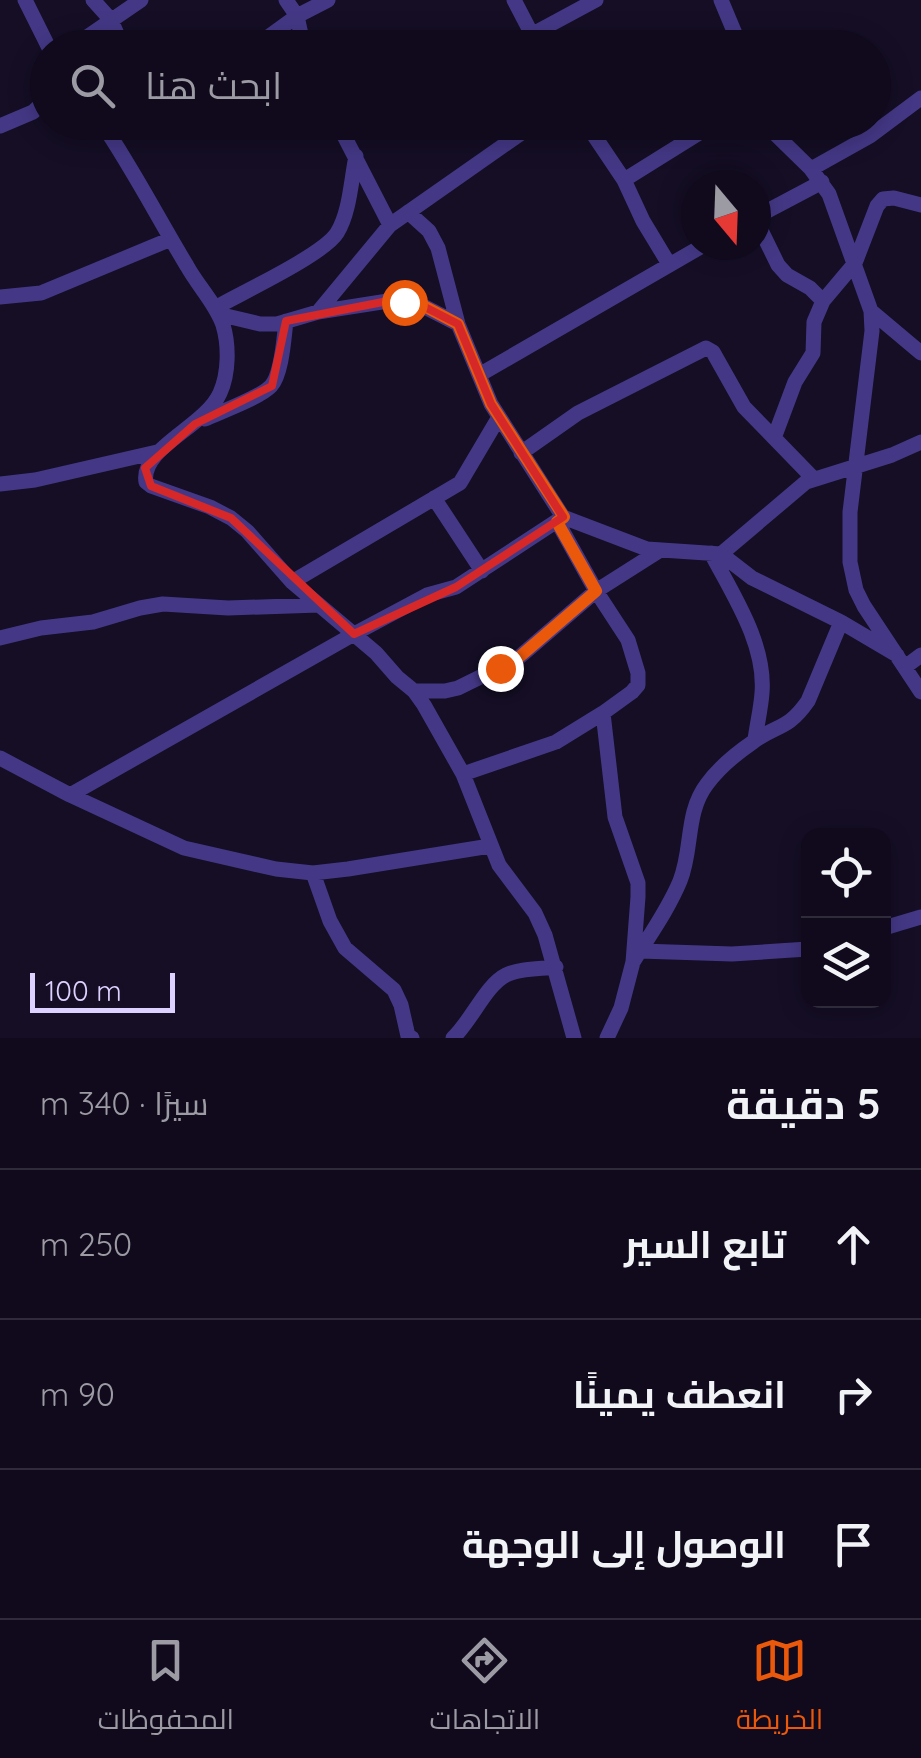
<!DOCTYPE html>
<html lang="ar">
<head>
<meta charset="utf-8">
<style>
	:root { --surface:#100a1c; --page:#1e1829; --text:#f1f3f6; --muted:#9c9aa3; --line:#302b3b; --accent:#ea580c }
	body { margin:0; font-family:Quicksand,Cairo,sans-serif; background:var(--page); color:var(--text); direction:rtl }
	.controls { position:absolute; right:30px; bottom:30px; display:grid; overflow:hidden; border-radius:20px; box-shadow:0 5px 25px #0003 }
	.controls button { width:90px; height:90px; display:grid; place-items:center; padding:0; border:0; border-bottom:2px solid var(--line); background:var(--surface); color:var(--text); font:50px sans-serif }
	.compass { position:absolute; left:681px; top:170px; width:90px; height:90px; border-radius:50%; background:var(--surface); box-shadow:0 5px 25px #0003; rotate:161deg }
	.scale { position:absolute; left:30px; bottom:25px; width:145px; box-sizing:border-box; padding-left:10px; border:5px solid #ddd2ff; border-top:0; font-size:28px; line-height:35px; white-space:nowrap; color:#ddd2ff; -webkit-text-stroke:8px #150e25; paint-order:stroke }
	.stop { position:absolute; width:30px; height:30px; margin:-22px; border:8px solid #ea580c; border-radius:50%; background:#fff }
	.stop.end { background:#ea580c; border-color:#fff; box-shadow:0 2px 10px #0008 }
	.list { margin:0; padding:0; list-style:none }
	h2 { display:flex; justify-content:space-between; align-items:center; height:130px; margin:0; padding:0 40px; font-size:42px }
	h2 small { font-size:32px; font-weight:400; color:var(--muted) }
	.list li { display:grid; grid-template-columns:65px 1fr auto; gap:30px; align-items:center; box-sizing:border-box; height:150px; padding:0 40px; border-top:2px solid var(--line) }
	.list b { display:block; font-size:38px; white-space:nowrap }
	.list em { font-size:32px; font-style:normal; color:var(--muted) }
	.icon { flex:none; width:55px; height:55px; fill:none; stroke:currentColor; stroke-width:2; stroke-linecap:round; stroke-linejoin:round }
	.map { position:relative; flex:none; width:921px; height:1038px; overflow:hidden; direction:ltr }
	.search { position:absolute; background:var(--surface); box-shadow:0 5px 25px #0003; left:30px; right:30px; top:30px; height:110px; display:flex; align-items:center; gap:25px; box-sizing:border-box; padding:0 35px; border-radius:55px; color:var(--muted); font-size:38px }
	.sheet { height:580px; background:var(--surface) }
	nav { display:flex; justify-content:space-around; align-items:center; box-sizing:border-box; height:140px; border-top:2px solid var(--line); background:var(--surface); font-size:28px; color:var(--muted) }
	nav a { display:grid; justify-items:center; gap:5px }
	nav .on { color:var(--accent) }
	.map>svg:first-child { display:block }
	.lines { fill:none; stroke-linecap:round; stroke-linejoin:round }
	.minor { stroke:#443886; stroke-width:15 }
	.route { stroke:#ea580c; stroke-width:12 }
	.marked { fill:none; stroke:#d62828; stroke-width:8; stroke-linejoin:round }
</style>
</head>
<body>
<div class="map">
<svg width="921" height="1038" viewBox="0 0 921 1038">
	<rect width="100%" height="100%" fill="#150e25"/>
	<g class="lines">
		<path class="minor" d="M 25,0 L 49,48
			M 93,0 L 111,20 L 123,48
			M 286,0 L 297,16 L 328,0
			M 514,0 L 539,48
			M 721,0 L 741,48
			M 71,48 L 141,0
			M 253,48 L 297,16 L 304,48
			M 516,48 L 531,35 L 596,0
			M 101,122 C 133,169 158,218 187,266 C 198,286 216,304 223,325 C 229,345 229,373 220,393 C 205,427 140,448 146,482 L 151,486 L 210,507 L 231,518 L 247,531 L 292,582 L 376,653 L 397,677 L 414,691 L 424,705 L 463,774 L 499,865 L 535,913 L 545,935 L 574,1038
			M 337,122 L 390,225
			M 585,122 L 624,180 L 643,221 L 669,264
			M 763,122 L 811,169 L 829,194 L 871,311 L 872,331 L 850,512 L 850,562 L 856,590 L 864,606 L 921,692
			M 0,126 L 33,112 L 48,98
			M 811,169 L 870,136 L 921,98
			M 624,180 L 717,122
			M 408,212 L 429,231 L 438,248 L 458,324 L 491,404 L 563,517 L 647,549 L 721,554 L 752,578 L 841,622 L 897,655
			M 756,217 L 822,182
			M 756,220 L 778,265 L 787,275 L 810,288 L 823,301
			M 0,297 L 41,293 L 171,239
			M 215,308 C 241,293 323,255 337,233 C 350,212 351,180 356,156
			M 871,311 L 921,353
			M 318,312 L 390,225 L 537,122
			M 218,314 L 260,324 L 277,324 L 318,312 L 388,301 L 404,302 L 421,305 L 458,324
			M 479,375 L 704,245
			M 205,419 C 221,412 261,397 271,386 C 282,374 284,337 286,321
			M 774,438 L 795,382 L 813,353 L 814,322 L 823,301 L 855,263 L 877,206 L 883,199 L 894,198 L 921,205
			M 521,453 L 578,413 L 706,348 L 713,352 L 744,407 L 813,478
			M 0,484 L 35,480 L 157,452
			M 434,498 L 482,571
			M 711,553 C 733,595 766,644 762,693 C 761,708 757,724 755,740
			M 721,554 L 806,482 L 892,455 L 921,442
			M 292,582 L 460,483 L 499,417
			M 0,638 L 41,628 L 93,622 L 140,608 L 163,604 L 228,608 L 319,605
			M 905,667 L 921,655
			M 414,691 L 445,691 L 458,688 L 517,659 L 596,591 L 659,551
			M 603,713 L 615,817 L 638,883 L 638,897 L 633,962 L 621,1008 L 607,1038
			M 0,758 L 70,795 L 184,848 L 276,869 L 313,873 L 348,869 L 490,846
			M 463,774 L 556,742 L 603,713 L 632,692 L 638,685 L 638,673 L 628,640 L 596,591 L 557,521
			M 70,795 L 354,634 L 427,595 L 456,587 L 563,517
			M 313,873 L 330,921 L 345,948 L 394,990 L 401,1005 L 408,1036 L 412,1038
			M 884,928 L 921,917
			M 640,951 L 732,954 L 808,949
			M 633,962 C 649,936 668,910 680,881 C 693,849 685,813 707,784 C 718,769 737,753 753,742 C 777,724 787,731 808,701 L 841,622
			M 453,1038 C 472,1020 486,985 506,975 C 520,968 540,969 556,967"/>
	</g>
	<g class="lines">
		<path class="route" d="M 404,302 L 422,305 L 458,324 L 491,404 L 564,517 L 557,522 L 596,591 L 517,659 L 500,668"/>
	</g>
	<path class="marked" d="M 388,301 L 421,305 L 458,324 L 491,404 L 563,517 L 456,587 L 354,634 L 231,518 L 151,486 L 145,468 L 195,424 L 272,386 L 286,321 Z"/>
</svg>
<div class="controls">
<button><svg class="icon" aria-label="locate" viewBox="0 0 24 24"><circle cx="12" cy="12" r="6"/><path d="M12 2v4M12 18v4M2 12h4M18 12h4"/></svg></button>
<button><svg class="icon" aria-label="layers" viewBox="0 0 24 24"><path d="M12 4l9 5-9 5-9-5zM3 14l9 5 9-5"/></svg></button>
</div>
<svg class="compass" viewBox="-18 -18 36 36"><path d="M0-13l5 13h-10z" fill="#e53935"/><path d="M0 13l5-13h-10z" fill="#9c9aa3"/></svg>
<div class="scale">100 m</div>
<div class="stop" style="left:404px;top:302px"></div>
<div class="stop end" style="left:500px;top:668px"></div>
<div class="search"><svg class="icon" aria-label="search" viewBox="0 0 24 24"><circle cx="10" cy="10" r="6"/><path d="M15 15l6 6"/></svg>ابحث هنا</div>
</div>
<section class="sheet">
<h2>5 دقيقة<small>سيرًا · 340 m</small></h2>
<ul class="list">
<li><svg class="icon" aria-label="ahead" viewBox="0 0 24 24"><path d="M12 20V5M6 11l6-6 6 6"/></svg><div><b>تابع السير</b></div><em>250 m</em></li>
<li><svg class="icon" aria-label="right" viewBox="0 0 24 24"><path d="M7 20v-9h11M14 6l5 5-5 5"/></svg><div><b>انعطف يمينًا</b></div><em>90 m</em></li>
<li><svg class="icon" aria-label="arrive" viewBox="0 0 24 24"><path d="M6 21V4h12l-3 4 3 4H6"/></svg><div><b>الوصول إلى الوجهة</b></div></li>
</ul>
</section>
<nav>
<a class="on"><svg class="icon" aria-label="map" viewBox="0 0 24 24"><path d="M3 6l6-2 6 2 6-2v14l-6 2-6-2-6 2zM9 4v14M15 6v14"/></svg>الخريطة</a>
<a><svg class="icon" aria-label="directions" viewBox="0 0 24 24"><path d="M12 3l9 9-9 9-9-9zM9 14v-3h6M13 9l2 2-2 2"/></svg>الاتجاهات</a>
<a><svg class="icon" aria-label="saved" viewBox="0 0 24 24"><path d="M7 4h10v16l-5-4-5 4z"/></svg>المحفوظات</a>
</nav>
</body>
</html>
